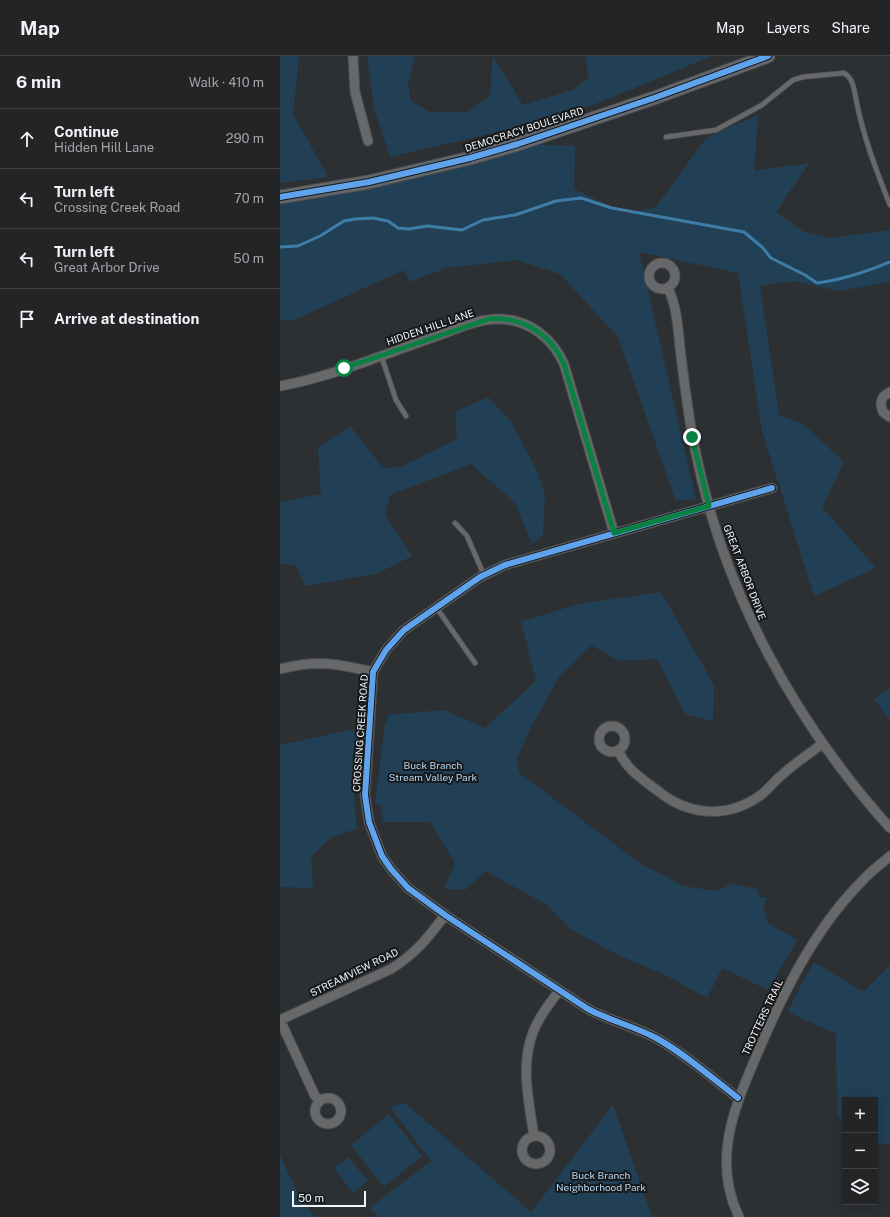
<!DOCTYPE html>
<html lang="en">
<head>
<meta charset="utf-8">
<style>
	:root { --surface:#222426; --page:#2a2c2e; --text:#f1f3f6; --muted:#a2a4a7; --line:#3f4143 }
	body { margin:0; font-family:"Public Sans",sans-serif; background:var(--page); color:var(--text) }
	.controls { position:absolute; right:12px; bottom:12px; display:grid; overflow:hidden; border-radius:0px; box-shadow:0 2px 10px #0003 }
	.controls button { width:36px; height:36px; display:grid; place-items:center; padding:0; border:0; border-bottom:1px solid var(--line); background:var(--surface); color:var(--text); font:20px sans-serif }
	.scale { position:absolute; left:12px; bottom:10px; width:74px; box-sizing:border-box; padding-left:4px; border:2px solid #f1f5f8; border-top:0; font-size:11px; line-height:14px; white-space:nowrap; color:#f1f5f8; -webkit-text-stroke:3px #16181a; paint-order:stroke }
	.stop { position:absolute; width:12px; height:12px; margin:-9px; border:3px solid #0b8043; border-radius:50%; background:#fff }
	.stop.end { background:#0b8043; border-color:#fff; box-shadow:0 1px 4px #0008 }
	.list { margin:0; padding:0; list-style:none }
	h2 { display:flex; justify-content:space-between; align-items:center; height:52px; margin:0; padding:0 16px; font-size:17px }
	h2 small { font-size:13px; font-weight:400; color:var(--muted) }
	.list li { display:grid; grid-template-columns:26px 1fr auto; gap:12px; align-items:center; box-sizing:border-box; height:60px; padding:0 16px; border-top:1px solid var(--line) }
	.list b { display:block; font-size:15px; white-space:nowrap }
	.list p { margin:0; font-size:13px; white-space:nowrap; color:var(--muted) }
	.list em { font-size:13px; font-style:normal; color:var(--muted) }
	.icon { flex:none; width:22px; height:22px; fill:none; stroke:currentColor; stroke-width:2; stroke-linecap:round; stroke-linejoin:round }
	.map { position:relative; flex:none; width:610px; height:1161px; overflow:hidden }
	header { display:flex; align-items:center; gap:24px; box-sizing:border-box; height:56px; padding:0 20px; background:var(--surface); border-bottom:1px solid var(--line) }
	header strong { font-size:19px }
	nav { display:flex; gap:22px; margin-inline-start:auto; font-size:14px }
	main { display:flex }
	aside { flex:1; background:var(--surface) }
	.map>svg:first-child { display:block }
	.green { fill:#214056 }
	.lines { fill:none; stroke-linecap:round; stroke-linejoin:round }
	.stream { stroke:#3e7da7; stroke-width:3 }
	.service-casing { stroke:#4b4d4f; stroke-width:6 }
	.minor-casing { stroke:#4b4d4f; stroke-width:11 }
	.secondary-casing { stroke:#4b4d4f; stroke-width:15 }
	.service { stroke:#66686a; stroke-width:4.5 }
	.minor { stroke:#66686a; stroke-width:9 }
	.secondary { stroke:#63686d; stroke-width:13 }
	.cycleway-casing { stroke:#16181a; stroke-width:8 }
	.cycleway { stroke:#60a3ed; stroke-width:6 }
	.route { stroke:#0b8043; stroke-width:5 }
	.labels { text-anchor:middle; stroke-width:4; stroke-linejoin:round; paint-order:stroke }
	.street-label { font-size:10px; fill:#f1f5f8; stroke:#16181a }
	.park-label { font-size:10px; fill:#b4d6f1; stroke:#16181a }
</style>
</head>
<body>
<header>
<strong>Map</strong>
<nav><a>Map</a><a>Layers</a><a>Share</a></nav>
</header>
<main>
<aside>
<h2>6 min<small>Walk · 410 m</small></h2>
<ul class="list">
<li><svg class="icon" aria-label="ahead" viewBox="0 0 24 24"><path d="M12 20V5M6 11l6-6 6 6"/></svg><div><b>Continue</b><p>Hidden Hill Lane</p></div><em>290 m</em></li>
<li><svg class="icon" aria-label="left" viewBox="0 0 24 24"><path d="M17 20v-9H6M10 6l-5 5 5 5"/></svg><div><b>Turn left</b><p>Crossing Creek Road</p></div><em>70 m</em></li>
<li><svg class="icon" aria-label="left" viewBox="0 0 24 24"><path d="M17 20v-9H6M10 6l-5 5 5 5"/></svg><div><b>Turn left</b><p>Great Arbor Drive</p></div><em>50 m</em></li>
<li><svg class="icon" aria-label="arrive" viewBox="0 0 24 24"><path d="M6 21V4h12l-3 4 3 4H6"/></svg><div><b>Arrive at destination</b></div></li>
</ul>
</aside>
<div class="map">
<svg width="610" height="1161" viewBox="0 0 610 1161">
	<rect width="100%" height="100%" fill="#2d3033"/>
	<path class="green" d="M 0,0 L 19,0 L 13,58 L 48,121 L 0,127 Z
		M 87,0 L 135,0 L 128,28 L 131,45 L 150,56 L 188,56 L 210,40 L 213,0 L 243,49 L 295,33 L 309,21 L 305,0 L 432,0 L 318,47 L 243,70 L 110,101 L 94,52 Z
		M 478,59 L 474,115 L 529,107 L 496,156 L 524,176 L 552,182 L 610,174 L 610,226 L 559,235 L 514,225 L 480,230 L 499,359 L 523,368 L 564,406 L 542,451 L 596,512 L 534,540 L 482,375 L 458,217 L 359,196 L 416,443 L 396,445 L 338,281 L 280,218 L 236,204 L 166,212 L 130,226 L 124,214 L 14,264 L 0,264 L 0,141 L 238,88 L 295,90 L 294,133 L 346,158 L 376,151 L 426,82 Z
		M 208,341 L 232,367 L 258,417 L 265,440 L 263,479 L 252,488 L 235,447 L 191,408 L 110,439 L 105,459 L 132,500 L 96,518 L 25,530 L 16,509 L 0,508 L 0,446 L 41,438 L 38,392 L 70,370 L 103,412 L 120,411 L 177,383 L 175,356 Z
		M 381,536 L 434,629 L 433,665 L 405,658 L 377,603 L 339,605 L 311,589 L 279,621 L 250,673 L 237,702 L 239,717 L 362,809 L 388,821 L 402,830 L 437,835 L 451,828 L 477,833 L 480,841 L 488,842 L 483,850 L 488,867 L 517,884 L 488,934 L 442,912 L 427,942 L 387,920 L 336,898 L 290,873 L 267,849 L 205,815 L 185,834 L 164,833 L 175,807 L 150,766 L 103,766 L 101,749 L 95,748 L 105,667 L 107,666 L 108,659 L 164,654 L 205,672 L 256,625 L 241,565 L 300,548 Z
		M 610,633 L 610,664 L 594,643 Z
		M 80,672 L 74,742 L 77,773 L 53,780 L 31,800 L 33,832 L 0,831 L 0,689 Z
		M 534,906 L 580,934 L 584,935 L 610,909 L 610,1088 L 595,1087 L 595,1044 L 565,1044 L 565,1085 L 562,1085 L 561,1063 L 557,1062 L 556,978 L 508,956 L 520,931 Z
		M 125,1047 L 251,1156 L 333,1049 L 372,1161 L 99,1161 L 89,1152 L 151,1105 L 110,1051 Z
		M 109,1058 L 142,1100 L 104,1131 L 71,1089 Z
		M 0,1099 L 19,1140 L 35,1161 L 0,1161 Z
		M 68,1101 L 88,1125 L 73,1137 L 54,1112 Z"/>
	<g class="lines">
		<path class="stream" d="M 0,191 L 18,190 L 40,180 L 64,165 L 75,163 L 93,162 L 108,165 L 118,172 L 129,173 L 147,170 L 182,174 L 203,164 L 235,159 L 276,145 L 301,142 L 332,152 L 464,176 L 482,191 L 491,202 L 525,219 L 537,227 C 563,224 586,216 610,206"/>
		<defs>
			<path id="service" d="M 386,81 L 436,74 L 482,49 L 513,24 L 523,21 L 564,17 C 573,22 574,33 576,43 C 583,80 596,114 610,149
				M 101,299 L 116,344 L 126,360
				M 175,467 L 187,480 L 204,519
				M 156,551 L 195,607"/>
			<path id="minor" d="M 73,0 L 75,36 L 88,85
				M369 220a13 13 0 1 1 26 0a13 13 0 1 1-26 0Z
				M 388,232 C 398,253 398,277 401,300 C 405,333 409,366 416,398 C 445,539 515,666 610,772
				M 0,330 C 52,321 104,298 154,281 C 175,274 198,262 221,263 C 250,264 273,283 284,308 L 334,477
				M 610,336 C 601,340 599,347 603,356 L 610,361
				M 0,613 C 38,604 55,607 93,616
				M319 683a13 13 0 1 1 26 0a13 13 0 1 1-26 0Z
				M 338,694 C 346,713 362,723 378,735 C 409,760 448,763 481,739 C 489,733 495,724 503,718 C 515,707 529,698 542,688
				M 0,964 L 111,913 C 135,898 148,882 165,859
				M 0,964 L 35,1040 L 40,1045
				M35 1055a13 13 0 1 1 26 0a13 13 0 1 1-26 0Z
				M 458,1042 C 432,1022 405,998 376,982 C 354,970 330,965 308,953 L 165,859 L 128,832 L 111,813 L 102,800 L 89,766 L 85,739 L 93,616 L 106,594 L 124,574 L 200,521 L 225,509 L 492,432
				M 254,1080 C 249,1046 240,1010 253,976 C 259,961 269,948 279,935
				M242 1094a14 14 0 1 1 28 0a14 14 0 1 1-28 0Z
				M 459,1161 C 431,1103 455,1050 478,996 C 504,935 535,872 583,824 C 591,815 601,808 610,800"/>
			<path id="secondary" d="M 0,141 L 89,126 L 190,102 L 238,88 L 374,42 L 488,0"/>
		</defs>
		<use href="#service" class="service-casing"/>
		<use href="#minor" class="minor-casing"/>
		<use href="#secondary" class="secondary-casing"/>
		<use href="#service" class="service"/>
		<use href="#minor" class="minor"/>
		<use href="#secondary" class="secondary"/>
		<defs>
			<path id="cycleway" d="M 0,141 L 89,126 L 190,102 L 238,88 L 374,42 L 488,0
				M 458,1042 C 432,1022 405,998 376,982 C 354,970 330,965 308,953 L 165,859 L 128,832 L 111,813 L 102,800 L 89,766 L 85,739 L 93,616 L 106,594 L 124,574 L 200,521 L 225,509 L 492,432"/>
		</defs>
		<use href="#cycleway" class="cycleway-casing"/>
		<use href="#cycleway" class="cycleway"/>
	</g>
	<g class="lines">
		<path class="route" d="M 64,312 L 209,263 C 243,261 270,277 284,308 L 334,477 L 429,450 L 412,381"/>
	</g>
	<g class="labels">
		<g class="street-label">
			<text transform="translate(244 73) rotate(-18)" y="4">DEMOCRACY BOULEVARD</text>
			<text transform="translate(150 271) rotate(-19)" y="4">HIDDEN HILL LANE</text>
			<text transform="translate(465 516) rotate(69)" y="4">GREAT ARBOR DRIVE</text>
			<text transform="translate(80 677) rotate(-86)" y="4">CROSSING CREEK ROAD</text>
			<text transform="translate(74 916) rotate(-26)" y="4">STREAMVIEW ROAD</text>
			<text transform="translate(482 961) rotate(-65)" y="4">TROTTERS TRAIL</text>
		</g>
		<g class="park-label">
			<text x="153" y="713">Buck Branch<tspan x="153" dy="12">Stream Valley Park</tspan></text>
			<text x="321" y="1123">Buck Branch<tspan x="321" dy="12">Neighborhood Park</tspan></text>
		</g>
	</g>
</svg>
<div class="controls">
<button>+</button>
<button>−</button>
<button><svg class="icon" aria-label="layers" viewBox="0 0 24 24"><path d="M12 4l9 5-9 5-9-5zM3 14l9 5 9-5"/></svg></button>
</div>
<div class="scale">50 m</div>
<div class="stop" style="left:64px;top:312px"></div>
<div class="stop end" style="left:412px;top:381px"></div>
</div>
</main>
</body>
</html>
